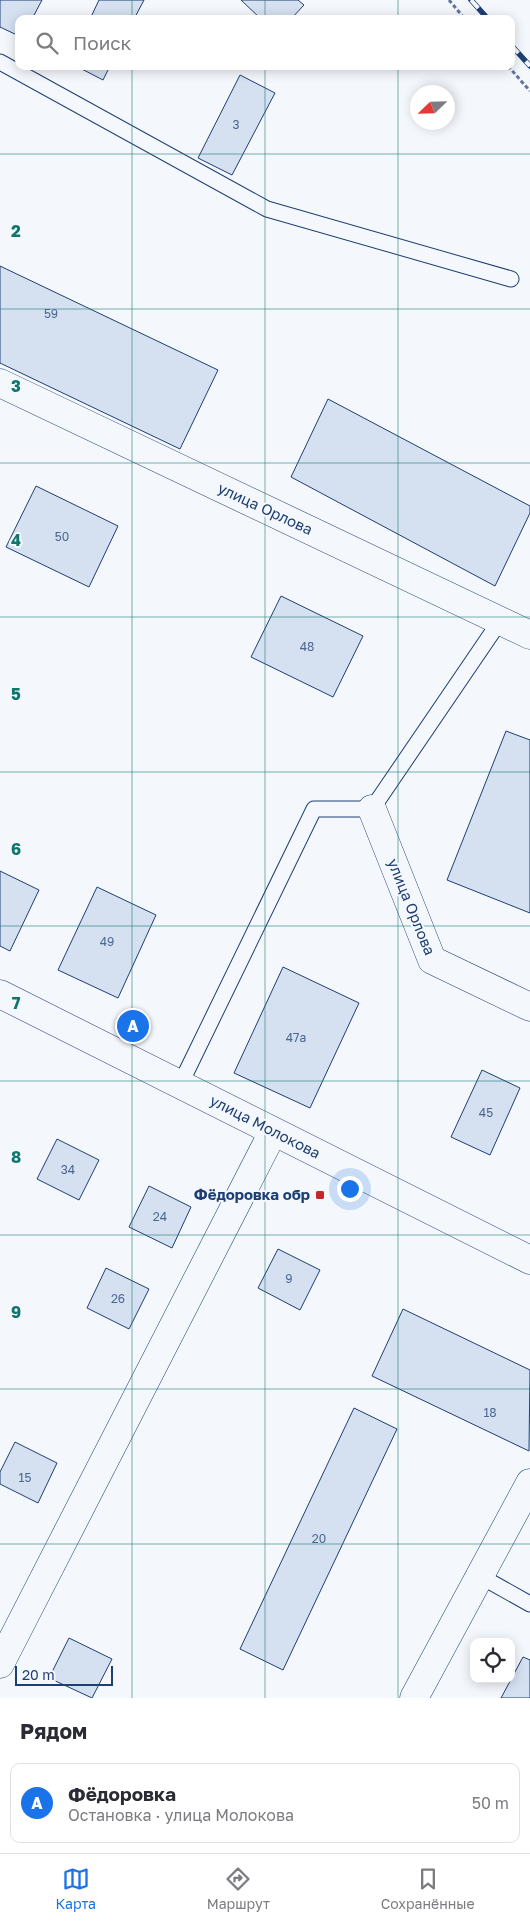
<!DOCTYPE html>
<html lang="ru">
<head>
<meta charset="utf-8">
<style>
	:root { --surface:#fff; --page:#f2f2f3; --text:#2b2b33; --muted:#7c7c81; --line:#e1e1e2; --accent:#1a73e8 }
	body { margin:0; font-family:"Golos Text",sans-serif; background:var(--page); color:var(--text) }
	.controls { position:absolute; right:15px; bottom:15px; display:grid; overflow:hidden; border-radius:10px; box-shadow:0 2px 12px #0003 }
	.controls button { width:45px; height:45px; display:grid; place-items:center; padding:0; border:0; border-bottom:1px solid var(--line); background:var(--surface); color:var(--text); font:25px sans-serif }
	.compass { position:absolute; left:410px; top:85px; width:45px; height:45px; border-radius:50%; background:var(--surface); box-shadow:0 2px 12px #0003; rotate:247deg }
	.scale { position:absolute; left:15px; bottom:12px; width:98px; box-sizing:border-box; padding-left:5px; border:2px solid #1d3f73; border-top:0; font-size:14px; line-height:18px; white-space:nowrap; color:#1d3f73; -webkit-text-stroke:4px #f4f7fb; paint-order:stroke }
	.you { position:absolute; left:349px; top:1188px; width:18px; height:18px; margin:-12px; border:4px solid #fff; border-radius:50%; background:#1a73e8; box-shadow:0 0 0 8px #1a73e833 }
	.badge { display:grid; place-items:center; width:32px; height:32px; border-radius:50%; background:var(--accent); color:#fff; font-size:16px; font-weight:700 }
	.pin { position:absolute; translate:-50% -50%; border:2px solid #fff; box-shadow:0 1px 5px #0006 }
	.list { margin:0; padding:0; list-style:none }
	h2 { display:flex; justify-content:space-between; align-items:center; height:65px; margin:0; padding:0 20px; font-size:21px }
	h2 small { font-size:16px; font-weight:400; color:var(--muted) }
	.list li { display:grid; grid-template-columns:32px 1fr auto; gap:15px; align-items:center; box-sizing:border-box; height:80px; margin:0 10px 10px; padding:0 10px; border:1px solid var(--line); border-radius:10px }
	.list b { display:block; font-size:19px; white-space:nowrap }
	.list p { margin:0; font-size:16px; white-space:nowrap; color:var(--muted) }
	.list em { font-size:16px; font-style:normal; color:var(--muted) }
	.icon { flex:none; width:28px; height:28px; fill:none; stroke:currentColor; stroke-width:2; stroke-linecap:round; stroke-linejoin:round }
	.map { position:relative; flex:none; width:530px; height:1698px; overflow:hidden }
	.search { position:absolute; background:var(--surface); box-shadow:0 2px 12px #0003; left:15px; right:15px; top:15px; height:55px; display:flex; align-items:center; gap:12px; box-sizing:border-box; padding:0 18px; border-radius:10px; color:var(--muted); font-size:19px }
	.sheet { height:155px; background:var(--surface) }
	nav { display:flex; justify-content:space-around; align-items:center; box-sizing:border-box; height:70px; border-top:1px solid var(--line); background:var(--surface); font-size:14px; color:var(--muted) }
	nav a { display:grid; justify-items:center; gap:2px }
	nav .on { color:var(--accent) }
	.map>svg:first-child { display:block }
	.building { fill:#d5e0f0; stroke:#1d3f73 }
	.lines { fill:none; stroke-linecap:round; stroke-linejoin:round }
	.lane-casing { stroke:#1d3f73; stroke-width:17 }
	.street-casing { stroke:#1d3f73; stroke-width:29 }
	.secondary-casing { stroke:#1d3f73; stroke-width:29 }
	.path { stroke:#5e769c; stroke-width:3; stroke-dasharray:4 2.5; stroke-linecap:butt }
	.lane { stroke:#f4f7fb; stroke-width:15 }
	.street { stroke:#f4f7fb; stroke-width:28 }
	.secondary { stroke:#f4f7fb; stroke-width:28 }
	.rail-casing { stroke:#1d3f73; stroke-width:5.5 }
	.rail { stroke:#f4f7fb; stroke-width:4; stroke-dasharray:11; stroke-linecap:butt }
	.grid { fill:none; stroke:#0f766e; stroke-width:1; stroke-opacity:0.55 }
	.poi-dot { fill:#c62828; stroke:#f4f7fb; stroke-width:2 }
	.labels { text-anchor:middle; stroke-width:4; stroke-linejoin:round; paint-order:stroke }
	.number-label { font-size:12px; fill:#4b6792 }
	.street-label { font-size:15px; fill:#1d3f73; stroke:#f4f7fb }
	.poi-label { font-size:15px; font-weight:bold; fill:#1d3f73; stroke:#f4f7fb; text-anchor:end }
	.grid-label { font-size:16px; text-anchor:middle; font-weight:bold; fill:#0f766e; stroke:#f4f7fb; stroke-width:4; stroke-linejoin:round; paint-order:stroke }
</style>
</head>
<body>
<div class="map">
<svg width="530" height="1698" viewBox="0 0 530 1698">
	<rect width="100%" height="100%" fill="#f4f7fb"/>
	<path class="building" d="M 0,0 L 42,0 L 32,19 L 19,19 L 19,36 L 0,27 Z
		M 99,0 L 144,0 L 134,19 L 90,19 Z
		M 241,0 L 298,0 L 304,5 L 291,19 L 261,19 Z
		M 76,66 L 110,66 L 103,80 Z
		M 240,75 L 275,93 L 232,175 L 198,158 Z
		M 0,266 L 218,370 L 180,449 L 0,363 Z
		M 328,399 L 530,506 L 530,513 L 495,586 L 291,477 Z
		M 36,486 L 118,526 L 89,587 L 6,547 Z
		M 281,596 L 363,636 L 333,697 L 251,657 Z
		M 506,731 L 530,740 L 530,913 L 447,880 Z
		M 0,871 L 39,890 L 10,951 L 0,946 Z
		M 97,887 L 156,915 L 118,998 L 58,970 Z
		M 283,967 L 359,1003 L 310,1108 L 234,1073 Z
		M 482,1070 L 520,1088 L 490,1155 L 451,1137 Z
		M 57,1139 L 99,1160 L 79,1200 L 37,1179 Z
		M 149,1186 L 191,1207 L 172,1248 L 129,1227 Z
		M 278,1249 L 320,1270 L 300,1310 L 258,1288 Z
		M 106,1268 L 149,1289 L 129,1329 L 87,1308 Z
		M 403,1309 L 530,1370 L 529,1451 L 372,1376 Z
		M 354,1408 L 397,1429 L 283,1670 L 240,1649 Z
		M 15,1442 L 57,1463 L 38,1503 L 0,1484 L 0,1472 Z
		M 69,1638 L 112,1659 L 92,1698 L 49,1678 Z
		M 523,1657 L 530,1660 L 530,1698 L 501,1698 Z"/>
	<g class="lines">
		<defs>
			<path id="lane" d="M 0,62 L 267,209 L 511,279
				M 180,1085 L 314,809 L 372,809 L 500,621
				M 480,1576 L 530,1604"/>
			<path id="street" d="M 0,383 L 530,635
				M 372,809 L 432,960 L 530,1007
				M 0,1664 L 273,1132
				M 414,1698 L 530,1483"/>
			<path id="secondary" d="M 0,994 L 530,1260"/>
		</defs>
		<use href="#lane" class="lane-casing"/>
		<use href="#street" class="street-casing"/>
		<use href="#secondary" class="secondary-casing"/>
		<path class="path" d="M 449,0 L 465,19
			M 508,66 L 530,91"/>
		<use href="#lane" class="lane"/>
		<use href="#street" class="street"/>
		<use href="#secondary" class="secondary"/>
		<defs>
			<path id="rail" d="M 471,0 L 488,19
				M 511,45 L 530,66"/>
		</defs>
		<use href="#rail" class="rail-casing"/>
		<use href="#rail" class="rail"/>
	</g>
	<path class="grid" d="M 132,0 L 132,19M 265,0 L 265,19M 398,0 L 398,19M 132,66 L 132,1698M 265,66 L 265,1698M 398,66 L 398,1698M 0,154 L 530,154M 0,309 L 530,309M 0,463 L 530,463M 0,617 L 530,617M 0,772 L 530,772M 0,926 L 530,926M 0,1081 L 530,1081M 0,1235 L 530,1235M 0,1389 L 530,1389M 0,1544 L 530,1544"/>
	<rect class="poi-dot" x="315" y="1190" width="10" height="10" rx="2.5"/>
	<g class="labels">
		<g class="number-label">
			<text x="236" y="129">3</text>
			<text x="51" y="318">59</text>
			<text x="62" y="541">50</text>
			<text x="307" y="651">48</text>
			<text x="107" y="946">49</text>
			<text x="296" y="1042">47а</text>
			<text x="486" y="1117">45</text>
			<text x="68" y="1174">34</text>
			<text x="160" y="1221">24</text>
			<text x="289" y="1283">9</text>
			<text x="118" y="1303">26</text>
			<text x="490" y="1417">18</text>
			<text x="25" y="1482">15</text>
			<text x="319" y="1543">20</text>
		</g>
		<g class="street-label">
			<text transform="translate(265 509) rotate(25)" y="5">улица Орлова</text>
			<text transform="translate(411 907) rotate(68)" y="5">улица Орлова</text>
			<text transform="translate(265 1127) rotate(27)" y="5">улица Молокова</text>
		</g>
		<g class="poi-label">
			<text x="310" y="1200">Фёдоровка обр</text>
		</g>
	</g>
	<g class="grid-label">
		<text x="16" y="237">2</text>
		<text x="16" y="392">3</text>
		<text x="16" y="546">4</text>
		<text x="16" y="700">5</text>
		<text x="16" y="855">6</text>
		<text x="16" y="1009">7</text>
		<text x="16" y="1163">8</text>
		<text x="16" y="1318">9</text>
	</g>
</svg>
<div class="controls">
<button><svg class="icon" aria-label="locate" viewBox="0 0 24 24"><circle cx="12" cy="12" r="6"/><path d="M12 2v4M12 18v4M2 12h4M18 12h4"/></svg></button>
</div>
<svg class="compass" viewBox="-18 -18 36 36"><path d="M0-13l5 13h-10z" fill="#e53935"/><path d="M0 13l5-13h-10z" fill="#7c7c81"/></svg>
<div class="scale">20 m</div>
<div class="you"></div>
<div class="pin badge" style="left:133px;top:1026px">A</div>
<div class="search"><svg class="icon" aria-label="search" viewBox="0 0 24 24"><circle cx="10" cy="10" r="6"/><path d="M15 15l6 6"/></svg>Поиск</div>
</div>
<section class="sheet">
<h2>Рядом<small></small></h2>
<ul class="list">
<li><span class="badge">A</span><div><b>Фёдоровка</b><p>Остановка · улица Молокова</p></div><em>50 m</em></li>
</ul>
</section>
<nav>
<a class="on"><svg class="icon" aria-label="map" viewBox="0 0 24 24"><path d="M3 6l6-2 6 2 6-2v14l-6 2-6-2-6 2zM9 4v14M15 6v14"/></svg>Карта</a>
<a><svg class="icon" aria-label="directions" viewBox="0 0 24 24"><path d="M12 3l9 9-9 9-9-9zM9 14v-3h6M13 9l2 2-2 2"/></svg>Маршрут</a>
<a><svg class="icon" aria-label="saved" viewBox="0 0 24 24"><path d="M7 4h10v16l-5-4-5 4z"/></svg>Сохранённые</a>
</nav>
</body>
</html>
